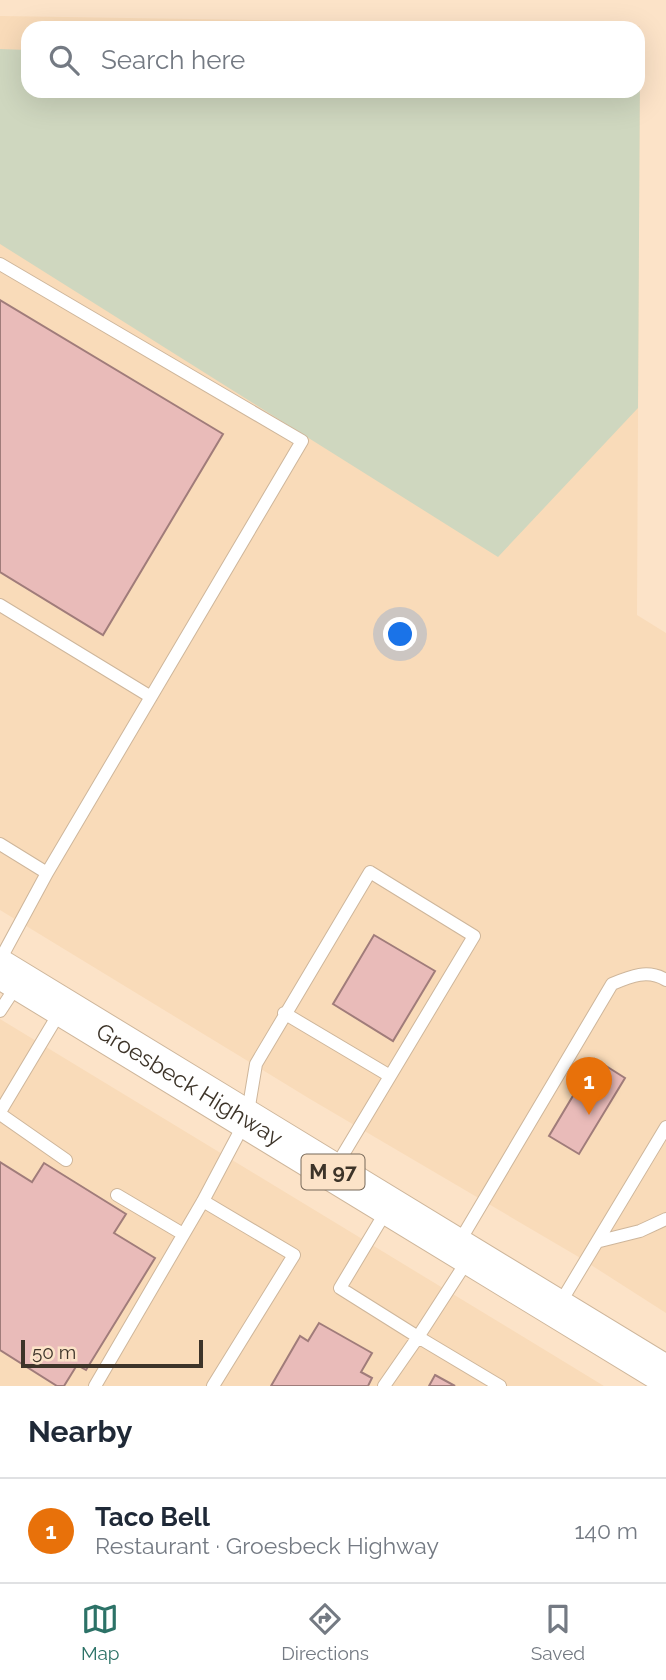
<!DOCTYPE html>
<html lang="en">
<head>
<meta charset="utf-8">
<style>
	:root { --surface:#fff; --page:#f6f6f7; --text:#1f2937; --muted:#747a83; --line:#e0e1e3; --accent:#2c7267 }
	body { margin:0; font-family:Raleway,sans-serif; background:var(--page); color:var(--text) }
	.scale { position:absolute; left:21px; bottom:18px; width:182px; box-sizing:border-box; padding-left:7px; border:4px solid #3d3429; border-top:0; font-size:19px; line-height:24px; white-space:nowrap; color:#3d3429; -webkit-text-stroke:5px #fce3c8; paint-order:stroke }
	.you { position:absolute; left:401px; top:635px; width:24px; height:24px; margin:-18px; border:5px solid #fff; border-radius:50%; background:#1a73e8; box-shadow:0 0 0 10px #1a73e833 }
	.badge { display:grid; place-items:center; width:46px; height:46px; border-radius:50%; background:var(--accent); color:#fff; font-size:23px; font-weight:700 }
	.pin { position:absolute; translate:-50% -58px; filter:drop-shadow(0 2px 4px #0008) }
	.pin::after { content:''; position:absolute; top:37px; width:24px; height:21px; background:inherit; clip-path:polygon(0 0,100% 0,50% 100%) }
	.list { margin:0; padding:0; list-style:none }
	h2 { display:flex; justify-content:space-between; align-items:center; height:91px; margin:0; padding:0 28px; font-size:30px }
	h2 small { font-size:23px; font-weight:400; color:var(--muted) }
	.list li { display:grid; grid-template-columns:46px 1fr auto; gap:21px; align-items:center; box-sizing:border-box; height:105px; padding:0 28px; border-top:2px solid var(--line) }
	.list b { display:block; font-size:26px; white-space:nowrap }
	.list p { margin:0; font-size:23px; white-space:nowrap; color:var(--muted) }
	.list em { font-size:23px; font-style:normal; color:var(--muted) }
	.icon { flex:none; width:38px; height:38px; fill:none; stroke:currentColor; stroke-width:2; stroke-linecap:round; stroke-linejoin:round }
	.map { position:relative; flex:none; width:666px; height:1386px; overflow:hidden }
	.search { position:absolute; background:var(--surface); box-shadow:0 7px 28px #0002; left:21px; right:21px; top:21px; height:77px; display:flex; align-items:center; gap:18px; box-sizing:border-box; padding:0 24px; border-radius:21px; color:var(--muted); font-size:26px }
	.sheet { height:196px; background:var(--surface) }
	nav { display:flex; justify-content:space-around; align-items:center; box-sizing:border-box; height:98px; border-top:2px solid var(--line); background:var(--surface); font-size:19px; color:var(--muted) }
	nav a { display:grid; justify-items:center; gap:4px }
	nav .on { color:var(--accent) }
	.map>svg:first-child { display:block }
	.built { fill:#f9dbb9; fill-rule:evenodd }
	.green { fill:#cfd7bf }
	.building { fill:#e9bbb9; stroke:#a07c7a; stroke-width:2 }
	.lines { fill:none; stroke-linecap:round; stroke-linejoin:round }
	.service-casing { stroke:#ceb69b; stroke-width:14 }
	.primary-casing { stroke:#ceb69b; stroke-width:40 }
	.service { stroke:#fff; stroke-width:12 }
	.primary { stroke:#fff; stroke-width:38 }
	.labels { text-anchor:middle; stroke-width:6; stroke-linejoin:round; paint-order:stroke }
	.shield { fill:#fce3c8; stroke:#766859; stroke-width:2 }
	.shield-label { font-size:21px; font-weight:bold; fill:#3d3429 }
	.street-label { font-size:23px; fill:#3d3429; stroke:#fce3c8 }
</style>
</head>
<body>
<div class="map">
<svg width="666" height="1386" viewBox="0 0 666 1386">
	<rect width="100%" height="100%" fill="#fce3c8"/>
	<path class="built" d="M 0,16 L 640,26 L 637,615 L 666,633 L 666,1313 L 577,1256 L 310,1099 L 0,910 ZM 28,28 L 638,28 L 638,91 L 28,91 Z
		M 0,1019 L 382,1251 L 604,1386 L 0,1386 Z"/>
	<path class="green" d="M 0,49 L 28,50 L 28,91 L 638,91 L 638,66 L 640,66 L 638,408 L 498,557 L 0,244 Z"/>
	<path class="building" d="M 0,300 L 223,434 L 103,635 L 0,572 Z
		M 374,935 L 435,971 L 393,1041 L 333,1004 Z
		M 595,1059 L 625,1078 L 579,1154 L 549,1136 Z
		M 0,1162 L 32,1182 L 44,1163 L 126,1214 L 114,1233 L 155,1258 L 86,1370 L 77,1365 L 64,1386 L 57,1386 L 0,1350 Z
		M 319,1323 L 372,1353 L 361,1372 L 372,1378 L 368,1386 L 271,1386 L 300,1336 L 308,1341 Z
		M 435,1375 L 455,1386 L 429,1386 Z"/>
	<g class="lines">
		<defs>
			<path id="service" d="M 0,264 L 302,441 L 47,873 L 0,844
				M 0,605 L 151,697
				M 0,960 L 47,873
				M 0,1011 L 17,985
				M 284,1013 L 390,1076
				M 0,1112 L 61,1010
				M 0,1114 L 66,1160
				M 117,1195 L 183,1234
				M 203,1201 L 294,1255 L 213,1386
				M 600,1241 L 640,1231 L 666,1219
				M 458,1244 L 612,984 C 631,976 648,969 666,980
				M 469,1258 L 418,1337 L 500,1386
				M 559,1305 L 666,1127
				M 95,1386 L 203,1201 L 247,1118 L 256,1064 L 370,872 L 474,936 L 335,1168
				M 384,1386 L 418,1337 L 340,1288 L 388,1208"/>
			<g id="primary">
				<path id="s1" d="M 0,969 L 666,1375"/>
			</g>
		</defs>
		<use href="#service" class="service-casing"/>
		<use href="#primary" class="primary-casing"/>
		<use href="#service" class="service"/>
		<use href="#primary" class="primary"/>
	</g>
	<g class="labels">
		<rect class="shield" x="301.5" y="1154.5" width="63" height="35" rx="5"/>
		<g class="shield-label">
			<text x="333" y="1179">M 97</text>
		</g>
		<g class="street-label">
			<text dy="8" stroke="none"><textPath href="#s1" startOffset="222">Groesbeck Highway</textPath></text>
		</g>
	</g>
</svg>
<div class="scale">50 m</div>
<div class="you"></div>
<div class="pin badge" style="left:589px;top:1115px;background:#e8710a">1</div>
<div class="search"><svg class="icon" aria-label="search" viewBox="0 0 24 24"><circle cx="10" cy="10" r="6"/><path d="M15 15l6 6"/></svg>Search here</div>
</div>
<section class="sheet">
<h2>Nearby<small></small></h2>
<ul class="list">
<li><span class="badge" style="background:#e8710a">1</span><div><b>Taco Bell</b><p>Restaurant · Groesbeck Highway</p></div><em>140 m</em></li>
</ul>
</section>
<nav>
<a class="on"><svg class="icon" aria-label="map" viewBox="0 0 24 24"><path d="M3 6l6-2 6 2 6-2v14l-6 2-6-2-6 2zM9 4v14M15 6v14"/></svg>Map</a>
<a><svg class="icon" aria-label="directions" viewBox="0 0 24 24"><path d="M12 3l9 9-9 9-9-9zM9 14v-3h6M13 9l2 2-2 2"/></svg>Directions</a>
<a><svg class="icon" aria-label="saved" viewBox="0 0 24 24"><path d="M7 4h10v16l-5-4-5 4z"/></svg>Saved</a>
</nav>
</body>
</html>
